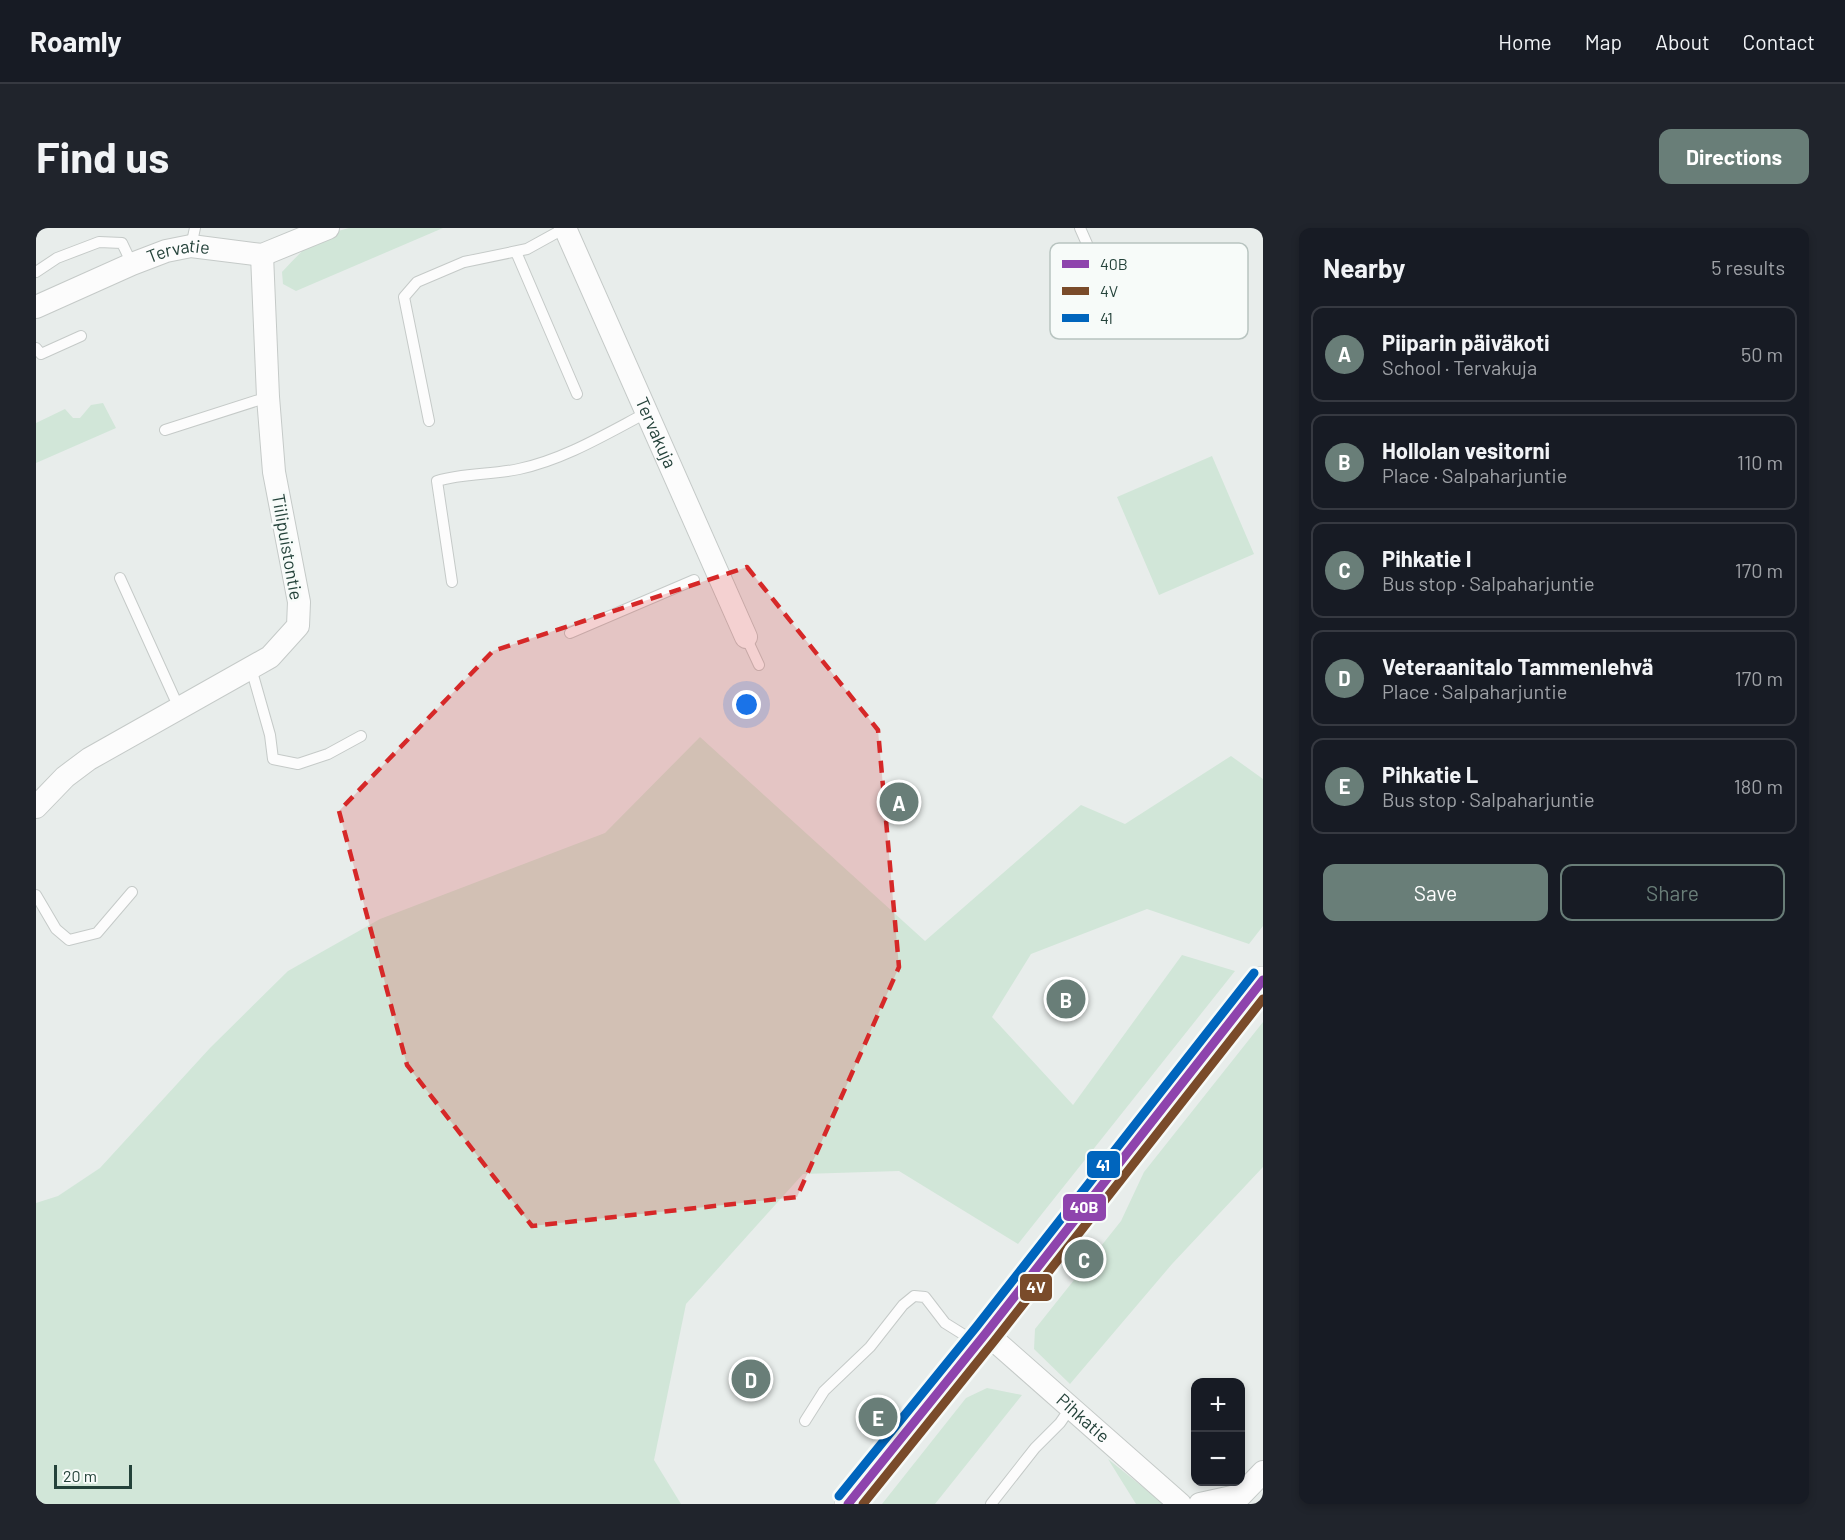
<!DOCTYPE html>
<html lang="en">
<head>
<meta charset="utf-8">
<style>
	:root { --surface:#171b24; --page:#20242c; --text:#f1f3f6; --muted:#9ea1a6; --line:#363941; --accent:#697e78 }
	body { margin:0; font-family:Barlow,sans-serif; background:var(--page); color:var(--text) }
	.controls { position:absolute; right:18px; bottom:18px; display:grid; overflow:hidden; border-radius:12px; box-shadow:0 3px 9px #0003 }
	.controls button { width:54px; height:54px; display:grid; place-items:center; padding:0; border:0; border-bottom:2px solid var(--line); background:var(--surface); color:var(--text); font:30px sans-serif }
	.scale { position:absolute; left:18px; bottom:15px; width:78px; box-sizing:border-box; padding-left:6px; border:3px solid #24423a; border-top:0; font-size:16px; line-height:21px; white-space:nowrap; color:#24423a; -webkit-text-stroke:4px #f7fbf9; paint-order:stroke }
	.you { position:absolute; left:711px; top:477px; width:21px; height:21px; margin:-15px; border:4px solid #fff; border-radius:50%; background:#1a73e8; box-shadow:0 0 0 9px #1a73e833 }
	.badge { display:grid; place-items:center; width:39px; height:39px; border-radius:50%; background:var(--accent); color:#fff; font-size:20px; font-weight:700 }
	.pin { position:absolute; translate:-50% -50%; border:3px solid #fff; box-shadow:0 2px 6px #0006 }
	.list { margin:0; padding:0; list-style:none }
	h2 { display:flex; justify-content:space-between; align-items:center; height:78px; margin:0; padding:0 24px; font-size:26px }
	h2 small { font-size:20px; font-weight:400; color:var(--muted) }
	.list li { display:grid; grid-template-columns:39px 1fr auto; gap:18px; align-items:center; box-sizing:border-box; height:96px; margin:0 12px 12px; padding:0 12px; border:2px solid var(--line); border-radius:12px }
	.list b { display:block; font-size:22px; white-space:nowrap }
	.list p { margin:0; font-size:20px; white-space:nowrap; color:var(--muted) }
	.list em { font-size:20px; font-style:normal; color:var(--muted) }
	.actions { display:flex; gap:12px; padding:18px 24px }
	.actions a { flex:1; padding:14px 0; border:2px solid var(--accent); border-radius:12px; text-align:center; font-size:21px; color:var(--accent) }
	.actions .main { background:var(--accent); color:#fff }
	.map { position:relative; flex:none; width:1227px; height:1276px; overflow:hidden; border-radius:12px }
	header { display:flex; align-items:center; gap:36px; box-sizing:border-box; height:84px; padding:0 30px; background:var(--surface); border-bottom:2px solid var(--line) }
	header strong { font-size:28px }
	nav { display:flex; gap:33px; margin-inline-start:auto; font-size:21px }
	.intro { display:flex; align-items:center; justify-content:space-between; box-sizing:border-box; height:144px; padding:0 36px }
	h1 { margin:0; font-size:42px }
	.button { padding:15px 27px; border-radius:12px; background:var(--accent); color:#fff; font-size:21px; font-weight:700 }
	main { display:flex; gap:36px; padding:0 36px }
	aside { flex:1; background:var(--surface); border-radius:12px; box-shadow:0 3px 9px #0003 }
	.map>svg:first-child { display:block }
	.green { fill:#d1e6d8 }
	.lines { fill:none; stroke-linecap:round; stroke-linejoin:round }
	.service-casing { stroke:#c5cac8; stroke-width:12 }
	.minor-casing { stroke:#c5cac8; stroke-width:24 }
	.tertiary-casing { stroke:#c5cac8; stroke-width:28 }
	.service { stroke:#fcfcfc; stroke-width:10 }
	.minor { stroke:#fcfcfc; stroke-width:22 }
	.tertiary { stroke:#fcfcfc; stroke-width:27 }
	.bus-1-casing { stroke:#f7fbf9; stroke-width:14 }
	.bus-2-casing { stroke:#f7fbf9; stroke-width:14 }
	.bus-3-casing { stroke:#f7fbf9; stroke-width:14 }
	.bus-1 { stroke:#8e44ad; stroke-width:9 }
	.bus-2 { stroke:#7a4b2a; stroke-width:9 }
	.bus-3 { stroke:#0065bd; stroke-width:9 }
	.marked { fill:#d62828; fill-opacity:0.2; stroke:#d62828; stroke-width:4.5; stroke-dasharray:12 8; stroke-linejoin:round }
	.labels { text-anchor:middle; stroke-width:5; stroke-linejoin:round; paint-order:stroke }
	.street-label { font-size:18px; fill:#24423a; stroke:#f7fbf9 }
	.key { fill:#f7fbf9; stroke:#b8c4c0; stroke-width:1.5 }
	.key-label { font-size:16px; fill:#24423a }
	.line-badge { stroke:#f7fbf9; stroke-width:2 }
	.badge-label { font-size:16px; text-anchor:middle; font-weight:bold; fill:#fff }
</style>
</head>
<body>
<header>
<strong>Roamly</strong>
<nav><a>Home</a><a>Map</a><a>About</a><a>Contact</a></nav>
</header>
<div class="intro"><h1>Find us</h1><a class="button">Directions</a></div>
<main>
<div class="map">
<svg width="1227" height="1276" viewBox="0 0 1227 1276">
	<rect width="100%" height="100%" fill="#e8edeb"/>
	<path class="green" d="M 313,0 L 407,0 L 260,63 L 247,56 L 246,44 C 269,19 279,9 313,0 Z
		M 67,175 L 80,200 L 0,235 L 0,195 L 29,181 L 37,190 L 44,190 L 55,177 Z
		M 1176,228 L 1218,326 L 1123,367 L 1081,269 Z
		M 664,509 L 889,713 L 1045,577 L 1089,596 L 1195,528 L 1227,551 L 1227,698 L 1213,716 L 1111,681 L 995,726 L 956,789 L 1037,877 L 1146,727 L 1199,743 L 982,1016 L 863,943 L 767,946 L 650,1076 L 618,1232 L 645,1276 L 0,1276 L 0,975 L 22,968 L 64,940 L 174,820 L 252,743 L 344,691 L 569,605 Z
		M 1227,794 L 1227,939 L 1136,1036 L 1034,1156 L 998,1121 L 999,1101 L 1085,993 L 1108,944 Z
		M 951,1160 L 986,1167 L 899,1276 L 846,1276 L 930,1170 Z
		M 1072,1231 L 1128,1276 L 1100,1276 Z"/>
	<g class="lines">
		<defs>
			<path id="service" d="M 1044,0 L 1074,68
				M 155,18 L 159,0
				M 480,24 L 541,166
				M 0,44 L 21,30 L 63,14 L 86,15 L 96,36
				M 0,120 L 5,126 L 45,108
				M 393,193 L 368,69 L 381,54 L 428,34 L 491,21 L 529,0
				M 129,202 L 232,169
				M 84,350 L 143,480
				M 416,354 L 401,253 C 428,245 456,247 483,241 C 529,231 570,206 610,185
				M 534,405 L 658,352
				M 710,409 L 723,437
				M 215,440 L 234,507 L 237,531 L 262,536 L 292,526 L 325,508
				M 0,667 L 20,701 L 33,712 L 61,705 L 96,664
				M 769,1193 L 788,1163 L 834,1119 L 867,1077 L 878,1068 L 889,1069 L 909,1095 L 941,1115
				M 955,1276 L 999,1220 L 1024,1195 L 1035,1179"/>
			<g id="minor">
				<path id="s1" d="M 529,0 L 710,409"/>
				<path id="s2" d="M 0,79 L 96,36 L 130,23 L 155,18 L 226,27 L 292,0"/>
				<path d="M 0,579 L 29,549 L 53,531 L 234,429 L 262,398 L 263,374 L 238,244 L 232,169 L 226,27"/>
				<path id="s3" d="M 950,1105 L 1144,1276"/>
				<path d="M 1164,1276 L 1205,1267 L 1227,1244"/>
			</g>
			<path id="tertiary" d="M 812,1276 L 950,1105 L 1227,752"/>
		</defs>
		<use href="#service" class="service-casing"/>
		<use href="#minor" class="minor-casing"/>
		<use href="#tertiary" class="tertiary-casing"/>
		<use href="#service" class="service"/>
		<use href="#minor" class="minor"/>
		<use href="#tertiary" class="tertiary"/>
		<defs>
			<path id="bus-1" d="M 812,1276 L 950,1105 L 1227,752"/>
			<path id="bus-2" d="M 827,1276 L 959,1112 L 1227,771"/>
			<path id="bus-3" d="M 803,1268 L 941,1098 L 1218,745"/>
		</defs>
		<use href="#bus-1" class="bus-1-casing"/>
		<use href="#bus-2" class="bus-2-casing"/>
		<use href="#bus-3" class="bus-3-casing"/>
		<use href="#bus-1" class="bus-1"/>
		<use href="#bus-2" class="bus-2"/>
		<use href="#bus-3" class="bus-3"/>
	</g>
	<path class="marked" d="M 711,339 L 842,502 L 863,739 L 761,969 L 496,998 L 371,837 L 303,583 L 457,423 Z"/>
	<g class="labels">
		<g class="street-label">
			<text dy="6" stroke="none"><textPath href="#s2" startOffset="154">Tervatie</textPath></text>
			<text dy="6" stroke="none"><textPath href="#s1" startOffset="224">Tervakuja</textPath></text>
			<text transform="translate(251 319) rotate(80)" y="6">Tiilipuistontie</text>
			<text dy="6" stroke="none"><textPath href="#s3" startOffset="129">Pihkatie</textPath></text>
		</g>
	</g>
	<rect x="1014" y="15" width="198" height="96" rx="9" class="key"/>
	<rect x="1026" y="32" width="27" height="8" fill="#8e44ad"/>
	<rect x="1026" y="59" width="27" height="8" fill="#7a4b2a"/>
	<rect x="1026" y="86" width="27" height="8" fill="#0065bd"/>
	<g class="key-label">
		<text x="1064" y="42">40B</text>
		<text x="1064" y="69">4V</text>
		<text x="1064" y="96">41</text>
	</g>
	<g class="line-badge">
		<rect x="1050" y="922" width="35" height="29" rx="6" fill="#0065bd"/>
		<rect x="1026" y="965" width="45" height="29" rx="6" fill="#8e44ad"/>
		<rect x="983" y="1045" width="34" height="29" rx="6" fill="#7a4b2a"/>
	</g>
	<g class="badge-label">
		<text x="1067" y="943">41</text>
		<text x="1048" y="985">40B</text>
		<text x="1000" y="1065">4V</text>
	</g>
</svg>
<div class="controls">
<button>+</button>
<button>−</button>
</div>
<div class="scale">20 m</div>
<div class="you"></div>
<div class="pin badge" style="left:863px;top:574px">A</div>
<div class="pin badge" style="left:1030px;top:771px">B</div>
<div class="pin badge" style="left:1048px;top:1031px">C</div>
<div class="pin badge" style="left:715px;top:1151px">D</div>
<div class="pin badge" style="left:842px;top:1189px">E</div>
</div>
<aside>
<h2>Nearby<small>5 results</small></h2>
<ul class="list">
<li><span class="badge">A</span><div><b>Piiparin päiväkoti</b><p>School · Tervakuja</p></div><em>50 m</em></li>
<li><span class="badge">B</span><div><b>Hollolan vesitorni</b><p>Place · Salpaharjuntie</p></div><em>110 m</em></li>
<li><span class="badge">C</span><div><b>Pihkatie I</b><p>Bus stop · Salpaharjuntie</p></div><em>170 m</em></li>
<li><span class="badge">D</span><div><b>Veteraanitalo Tammenlehvä</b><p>Place · Salpaharjuntie</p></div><em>170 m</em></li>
<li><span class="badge">E</span><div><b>Pihkatie L</b><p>Bus stop · Salpaharjuntie</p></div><em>180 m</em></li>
</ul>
<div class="actions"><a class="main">Save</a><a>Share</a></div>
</aside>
</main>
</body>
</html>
